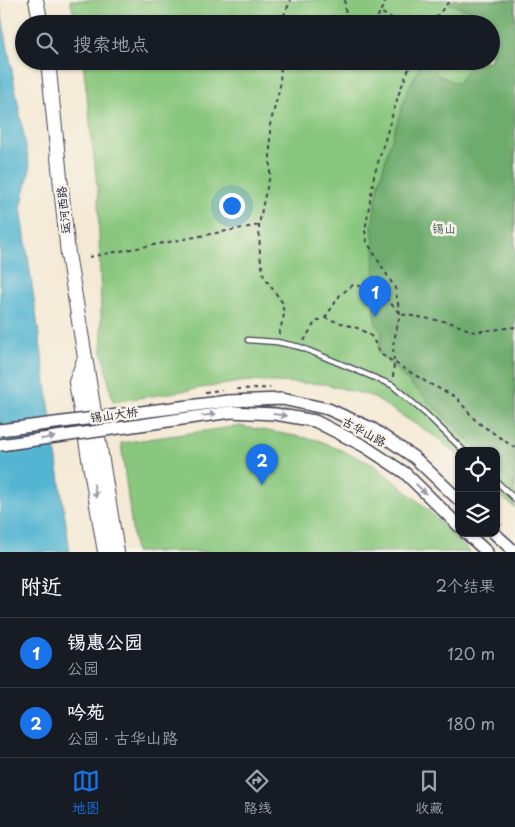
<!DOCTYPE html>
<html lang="zh">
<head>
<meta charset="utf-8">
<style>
	:root { --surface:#171b24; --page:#242831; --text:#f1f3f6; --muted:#9ea1a6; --line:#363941; --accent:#1a73e8 }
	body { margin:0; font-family:"Playpen Sans","LXGW WenKai TC",sans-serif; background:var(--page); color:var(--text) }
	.controls { position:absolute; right:15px; bottom:15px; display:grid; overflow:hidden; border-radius:10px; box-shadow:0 1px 4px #0004 }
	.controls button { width:45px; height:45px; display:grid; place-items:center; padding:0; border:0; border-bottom:1px solid var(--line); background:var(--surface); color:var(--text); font:25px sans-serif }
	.you { position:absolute; left:231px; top:205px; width:18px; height:18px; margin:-12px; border:4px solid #fff; border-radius:50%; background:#1a73e8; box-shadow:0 0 0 8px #1a73e833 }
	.badge { display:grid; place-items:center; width:32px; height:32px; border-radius:50%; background:var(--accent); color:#fff; font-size:16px; font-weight:700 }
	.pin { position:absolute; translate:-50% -41px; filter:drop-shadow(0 1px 2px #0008) }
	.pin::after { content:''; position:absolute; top:26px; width:18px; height:15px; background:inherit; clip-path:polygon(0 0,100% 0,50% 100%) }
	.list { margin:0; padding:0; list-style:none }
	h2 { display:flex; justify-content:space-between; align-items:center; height:65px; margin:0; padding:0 20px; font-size:21px }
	h2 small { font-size:16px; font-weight:400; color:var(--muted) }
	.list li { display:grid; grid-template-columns:32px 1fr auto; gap:15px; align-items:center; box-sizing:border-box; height:70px; padding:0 20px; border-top:1px solid var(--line) }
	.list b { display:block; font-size:19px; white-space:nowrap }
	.list p { margin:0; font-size:16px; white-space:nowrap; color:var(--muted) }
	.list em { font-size:16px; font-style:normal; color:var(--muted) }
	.icon { flex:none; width:28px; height:28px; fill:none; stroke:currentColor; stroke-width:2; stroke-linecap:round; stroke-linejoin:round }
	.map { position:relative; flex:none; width:515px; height:552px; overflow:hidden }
	.search { position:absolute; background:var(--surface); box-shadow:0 1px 4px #0004; left:15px; right:15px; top:15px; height:55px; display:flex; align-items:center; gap:12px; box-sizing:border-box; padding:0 18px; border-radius:28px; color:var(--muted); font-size:19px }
	.sheet { height:205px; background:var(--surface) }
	nav { display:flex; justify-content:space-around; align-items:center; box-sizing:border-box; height:70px; border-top:1px solid var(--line); background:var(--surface); font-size:14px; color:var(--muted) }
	nav a { display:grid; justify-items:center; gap:2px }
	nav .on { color:var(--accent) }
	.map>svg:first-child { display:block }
	.green { fill:#89c77e; stroke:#56745c }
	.forest { fill:#6eac6d; stroke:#486754 }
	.water { fill:#53b5d1; stroke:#3a6c86 }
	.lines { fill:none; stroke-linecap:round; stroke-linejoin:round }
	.lane-casing { stroke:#424052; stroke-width:7 }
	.secondary-casing { stroke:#424052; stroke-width:14 }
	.primary-casing { stroke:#424052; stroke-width:16 }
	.path { stroke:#424052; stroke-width:2; stroke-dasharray:4 4; stroke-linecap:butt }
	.lane { stroke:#fff; stroke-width:4.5 }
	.secondary { stroke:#fff; stroke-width:11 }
	.primary { stroke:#fff; stroke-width:14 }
	.secondary-bridge-casing { stroke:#424052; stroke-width:14; stroke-linecap:butt }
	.secondary-bridge { stroke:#fff; stroke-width:11 }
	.oneway { fill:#9c9ca7 }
	.labels { text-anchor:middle; stroke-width:5; stroke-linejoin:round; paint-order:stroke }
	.street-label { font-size:12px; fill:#22223b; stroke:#f7f3e8 }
	.park-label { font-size:12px; fill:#465c52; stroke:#f7f3e8 }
</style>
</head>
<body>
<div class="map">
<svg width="515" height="552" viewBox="0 0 515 552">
	<rect width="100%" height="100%" fill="#f7f3e8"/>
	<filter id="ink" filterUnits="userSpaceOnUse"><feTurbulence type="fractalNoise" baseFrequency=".02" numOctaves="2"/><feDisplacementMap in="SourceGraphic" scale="10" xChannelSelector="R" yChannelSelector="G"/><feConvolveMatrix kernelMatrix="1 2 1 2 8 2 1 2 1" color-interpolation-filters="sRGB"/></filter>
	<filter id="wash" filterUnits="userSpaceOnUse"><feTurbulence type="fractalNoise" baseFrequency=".0096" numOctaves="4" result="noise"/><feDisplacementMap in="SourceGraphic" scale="20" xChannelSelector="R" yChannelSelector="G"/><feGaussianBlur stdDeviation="1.12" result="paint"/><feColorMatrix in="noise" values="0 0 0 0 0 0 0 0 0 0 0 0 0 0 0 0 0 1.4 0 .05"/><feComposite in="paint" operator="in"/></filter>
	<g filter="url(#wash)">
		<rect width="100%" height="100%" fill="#f4e9d4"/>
		<path class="green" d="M 70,0 L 515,0 L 515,508 L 496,492 L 496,451 L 459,451 L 459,457 L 439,439 L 371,396 L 325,384 L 246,381 L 113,402 L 102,352 L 98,194 L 83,61 L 491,61 L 491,24 L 76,24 Z
			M 239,426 L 318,440 L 374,465 L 423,505 L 470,552 L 135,552 L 121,443 Z"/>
		<path class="forest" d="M 453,0 L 515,0 L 515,488 L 496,469 L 496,451 L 479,451 L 378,352 L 382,333 L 375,322 L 374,243 L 372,227 L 379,183 L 388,151 L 408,89 L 423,61 L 429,61 L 438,75 L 458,84 L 472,61 L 491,61 L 491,24 L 477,24 L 472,11 L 449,4 Z"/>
		<path class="water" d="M 0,5 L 30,169 L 21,208 L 70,552 L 0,552 Z"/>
	</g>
	<g filter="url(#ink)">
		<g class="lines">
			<defs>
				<path id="lane" d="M 248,340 L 277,342 L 300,347 L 392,385 L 426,414 L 464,451
					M 496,481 L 515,499"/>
				<path id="secondary" d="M 228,401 L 282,399 L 328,409 L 373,429 L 415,458 L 459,500
					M 231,412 L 275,414 L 315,421 L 364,446 L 405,473 L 459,526
					M 466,533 L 487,552
					M 494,533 L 515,552"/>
				<path id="primary" d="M 36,0 L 41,24
					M 48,61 L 68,254 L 117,552
					M 85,358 L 76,382 L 105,552"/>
			</defs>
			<use href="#lane" class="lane-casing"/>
			<use href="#secondary" class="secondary-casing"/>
			<use href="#primary" class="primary-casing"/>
			<path class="path" d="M 345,0 C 344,10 346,18 354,24
				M 386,0 L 380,12 L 403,24
				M 283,24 L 283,17 L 291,0
				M 374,24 L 380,12
				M 431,24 L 450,0
				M 89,257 L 259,225
				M 325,318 L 340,295 L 353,285 L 367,287 L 382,293 L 400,314 L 449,322 L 474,332 L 515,327
				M 279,334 L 284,315 L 282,302 L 264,277 L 260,255 L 259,225 L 264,199 L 270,176 L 270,125 L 280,87 L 281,61
				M 304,341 L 315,322 L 325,318 L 360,329 L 371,336 L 382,355 L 428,383 L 456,397 L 476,421 L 515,448
				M 393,377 L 394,363 L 393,345 L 400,314 L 395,288 L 367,242 L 365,231 L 374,176 L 399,93 L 412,61
				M 237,389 L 270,388
				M 205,392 L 222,390
				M 496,519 L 502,525"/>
			<use href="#lane" class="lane"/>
			<use href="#secondary" class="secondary"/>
			<use href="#primary" class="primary"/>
			<defs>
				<path id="secondary-bridge" d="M 0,430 L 228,401
					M 0,445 L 231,412"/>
			</defs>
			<use href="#secondary-bridge" class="secondary-bridge-casing"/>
			<use href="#secondary-bridge" class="secondary-bridge"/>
		</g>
		<defs><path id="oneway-solid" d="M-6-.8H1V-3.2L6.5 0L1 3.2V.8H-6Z" transform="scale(1.25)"/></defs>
		<g class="oneway">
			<use href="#oneway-solid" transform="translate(209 415) rotate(-8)"/>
			<use href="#oneway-solid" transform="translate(280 415) rotate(9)"/>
			<use href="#oneway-solid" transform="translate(48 438) rotate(-8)"/>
			<use href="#oneway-solid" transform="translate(421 489) rotate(44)"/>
			<use href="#oneway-solid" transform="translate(95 491) rotate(81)"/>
		</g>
	</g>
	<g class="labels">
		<g class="street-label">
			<text transform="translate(64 210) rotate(-96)" y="4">运河西路</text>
			<text transform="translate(114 415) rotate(-8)" y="4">锡山大桥</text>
			<text transform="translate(364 432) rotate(29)" y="4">古华山路</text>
		</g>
		<g class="park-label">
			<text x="444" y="233">锡山</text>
		</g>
	</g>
</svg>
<div class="controls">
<button><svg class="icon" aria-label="locate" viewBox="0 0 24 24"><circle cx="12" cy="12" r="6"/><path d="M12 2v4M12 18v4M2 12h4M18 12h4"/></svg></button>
<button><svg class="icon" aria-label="layers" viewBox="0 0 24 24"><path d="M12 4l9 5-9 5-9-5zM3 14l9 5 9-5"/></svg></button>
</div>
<div class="you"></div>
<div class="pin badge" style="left:375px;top:317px">1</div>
<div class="pin badge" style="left:262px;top:485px">2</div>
<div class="search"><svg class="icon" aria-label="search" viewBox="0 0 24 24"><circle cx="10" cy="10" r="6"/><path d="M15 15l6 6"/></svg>搜索地点</div>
</div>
<section class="sheet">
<h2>附近<small>2个结果</small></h2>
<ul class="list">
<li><span class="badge">1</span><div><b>锡惠公园</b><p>公园</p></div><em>120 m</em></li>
<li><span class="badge">2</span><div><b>吟苑</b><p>公园 · 古华山路</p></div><em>180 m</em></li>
</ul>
</section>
<nav>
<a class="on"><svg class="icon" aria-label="map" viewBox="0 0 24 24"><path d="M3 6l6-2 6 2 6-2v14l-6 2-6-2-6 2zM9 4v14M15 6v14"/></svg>地图</a>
<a><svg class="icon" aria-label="directions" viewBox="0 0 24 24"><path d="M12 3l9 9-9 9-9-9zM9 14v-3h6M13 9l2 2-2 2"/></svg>路线</a>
<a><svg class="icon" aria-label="saved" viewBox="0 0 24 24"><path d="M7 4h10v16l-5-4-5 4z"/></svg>收藏</a>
</nav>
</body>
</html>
